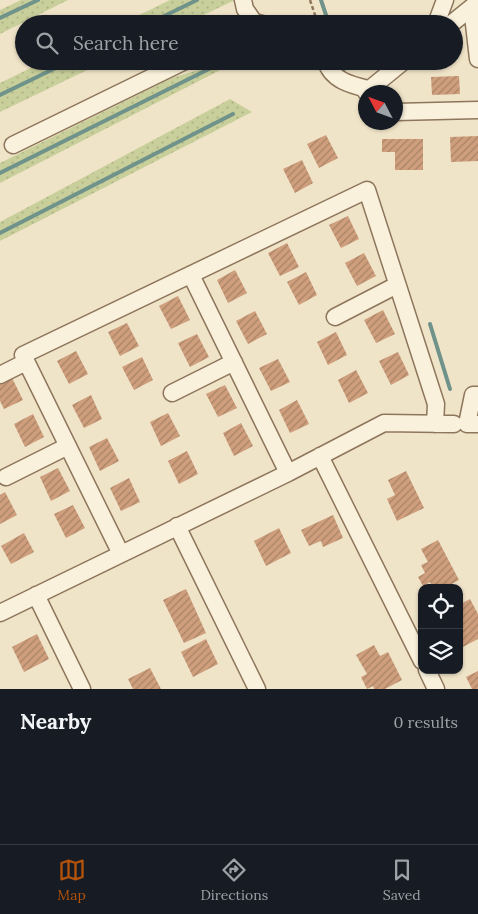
<!DOCTYPE html>
<html lang="en">
<head>
<meta charset="utf-8">
<style>
	:root { --surface:#171b24; --page:#242831; --text:#f1f3f6; --muted:#9ea1a6; --line:#363941; --accent:#b45309 }
	body { margin:0; font-family:Lora,serif; background:var(--page); color:var(--text) }
	.controls { position:absolute; right:15px; bottom:15px; display:grid; overflow:hidden; border-radius:10px; box-shadow:0 1px 4px #0004 }
	.controls button { width:45px; height:45px; display:grid; place-items:center; padding:0; border:0; border-bottom:1px solid var(--line); background:var(--surface); color:var(--text); font:25px sans-serif }
	.compass { position:absolute; left:358px; top:85px; width:45px; height:45px; border-radius:50%; background:var(--surface); box-shadow:0 1px 4px #0004; rotate:311deg }
	.list { margin:0; padding:0; list-style:none }
	h2 { display:flex; justify-content:space-between; align-items:center; height:65px; margin:0; padding:0 20px; font-size:21px }
	h2 small { font-size:16px; font-weight:400; color:var(--muted) }
	.icon { flex:none; width:28px; height:28px; fill:none; stroke:currentColor; stroke-width:2; stroke-linecap:round; stroke-linejoin:round }
	.map { position:relative; flex:none; width:478px; height:689px; overflow:hidden }
	.search { position:absolute; background:var(--surface); box-shadow:0 1px 4px #0004; left:15px; right:15px; top:15px; height:55px; display:flex; align-items:center; gap:12px; box-sizing:border-box; padding:0 18px; border-radius:28px; color:var(--muted); font-size:19px }
	.sheet { height:155px; background:var(--surface) }
	nav { display:flex; justify-content:space-around; align-items:center; box-sizing:border-box; height:70px; border-top:1px solid var(--line); background:var(--surface); font-size:14px; color:var(--muted) }
	nav a { display:grid; justify-items:center; gap:2px }
	nav .on { color:var(--accent) }
	.map>svg:first-child { display:block }
	.grass { fill:url(#grass-dots) }
	.lines { fill:none; stroke-linecap:round; stroke-linejoin:round }
	.stream { stroke:#6f938a; stroke-width:4 }
	.building { fill:url(#building-hatch) }
	.minor-casing { stroke:#8d765c; stroke-width:19 }
	.path { stroke:#8d765c; stroke-width:2.5; stroke-dasharray:4 2.5; stroke-linecap:butt }
	.minor { stroke:#faf1dc; stroke-width:16 }
</style>
</head>
<body>
<div class="map">
<svg width="478" height="689" viewBox="0 0 478 689">
	<defs>
		<pattern id="grass-dots" width="8" height="8" patternUnits="userSpaceOnUse" patternTransform="scale(1.25)"><rect width="8" height="8" fill="#c9cf9b"/><path d="M2 2h.1M6 6h.1" fill="none" stroke="#aeb285" stroke-width="1.8" stroke-linecap="round"/></pattern>
		<pattern id="building-hatch" width="6" height="6" patternUnits="userSpaceOnUse" patternTransform="scale(1.25)"><rect width="6" height="6" fill="#cf9f7d"/><path d="M-1 1l2-2M0 6l6-6M5 7l2-2" fill="none" stroke="#a98266"/></pattern>
	</defs>
	<rect width="100%" height="100%" fill="#f0e4c8"/>
	<path class="grass" d="M 21,0 L 68,0 L 0,34 L 0,10 Z
		M 170,0 L 235,0 L 185,24 L 121,24 Z
		M 45,61 L 106,61 L 0,112 L 0,83 Z
		M 231,61 L 238,61 L 0,183 L 0,163 L 174,77 Z
		M 230,99 L 252,112 L 0,241 L 0,222 Z"/>
	<g class="lines">
		<path class="stream" d="M 321,0 L 329,24
			M 0,18 L 38,0
			M 148,24 L 197,0
			M 341,61 L 344,69
			M 0,95 L 70,61
			M 0,173 L 225,61
			M 0,233 L 233,114
			M 430,324 L 450,389"/>
	</g>
	<path class="building" d="M 459,76 L 460,94 L 432,95 L 431,77 Z
		M 326,135 L 338,158 L 319,168 L 307,144 Z
		M 478,136 L 478,161 L 451,162 L 450,137 Z
		M 382,139 L 423,139 L 423,170 L 395,170 L 395,152 L 382,152 Z
		M 302,160 L 313,183 L 295,193 L 283,169 Z
		M 348,216 L 359,239 L 341,248 L 329,225 Z
		M 287,243 L 299,267 L 280,276 L 268,253 Z
		M 364,253 L 376,276 L 357,286 L 345,263 Z
		M 235,270 L 247,293 L 228,303 L 217,280 Z
		M 306,272 L 317,295 L 299,305 L 287,282 Z
		M 178,296 L 190,320 L 171,329 L 159,306 Z
		M 383,310 L 395,334 L 376,343 L 364,320 Z
		M 255,311 L 267,334 L 248,344 L 236,321 Z
		M 127,323 L 139,346 L 120,356 L 108,332 Z
		M 336,332 L 347,355 L 328,365 L 317,342 Z
		M 197,334 L 209,357 L 190,367 L 178,343 Z
		M 76,351 L 88,374 L 69,384 L 57,361 Z
		M 398,352 L 409,375 L 391,385 L 379,361 Z
		M 142,357 L 153,380 L 134,390 L 122,367 Z
		M 278,359 L 290,382 L 271,391 L 259,368 Z
		M 356,370 L 368,393 L 349,403 L 338,380 Z
		M 11,376 L 23,400 L 4,409 L 0,401 L 0,382 Z
		M 225,385 L 237,408 L 218,417 L 206,394 Z
		M 91,395 L 102,419 L 84,428 L 72,405 Z
		M 297,400 L 309,424 L 290,433 L 279,410 Z
		M 168,413 L 180,436 L 161,446 L 150,422 Z
		M 33,414 L 44,437 L 25,447 L 14,424 Z
		M 241,423 L 253,446 L 234,456 L 223,433 Z
		M 107,438 L 119,461 L 100,471 L 89,447 Z
		M 187,451 L 198,474 L 179,484 L 168,461 Z
		M 58,468 L 70,491 L 51,501 L 40,477 Z
		M 406,471 L 424,508 L 397,521 L 387,499 L 395,495 L 388,480 Z
		M 129,478 L 140,502 L 121,511 L 110,488 Z
		M 5,492 L 17,515 L 0,524 L 0,495 Z
		M 73,505 L 85,528 L 66,538 L 54,514 Z
		M 333,515 L 343,538 L 323,547 L 321,541 L 309,546 L 301,530 Z
		M 279,528 L 291,553 L 266,566 L 254,541 Z
		M 24,533 L 34,552 L 11,564 L 1,546 Z
		M 438,540 L 459,580 L 444,588 L 433,588 L 430,582 L 423,586 L 418,577 L 425,573 L 421,565 L 428,562 L 421,549 Z
		M 186,589 L 206,633 L 184,643 L 163,600 Z
		M 470,599 L 478,614 L 478,639 L 461,648 L 459,605 Z
		M 37,634 L 49,659 L 24,672 L 12,647 Z
		M 206,639 L 218,664 L 193,677 L 181,652 Z
		M 374,645 L 380,656 L 388,652 L 402,680 L 385,689 L 374,689 L 373,686 L 367,689 L 361,677 L 367,674 L 356,655 Z
		M 150,668 L 161,689 L 133,689 L 128,679 Z
		M 478,671 L 478,689 L 472,689 L 466,677 Z"/>
	<g class="lines">
		<defs>
			<path id="minor" d="M 243,0 L 245,9 L 254,22 L 262,24
				M 478,2 L 472,7 L 478,59
				M 436,24 L 445,0
				M 451,24 L 472,7
				M 326,61 C 331,80 351,85 368,89
				M 366,92 L 404,61
				M 396,112 L 478,110
				M 13,145 L 185,61
				M 191,275 L 288,473
				M 335,317 L 397,285
				M 0,375 L 26,362
				M 172,393 L 234,362
				M 478,395 L 473,395 L 467,424 L 478,424
				M 320,456 L 422,661
				M 6,477 L 68,446
				M 177,526 L 257,689
				M 121,554 L 23,355 L 367,190 L 436,404 L 435,424
				M 36,595 L 82,689
				M 0,613 L 288,473 L 384,423 L 454,424
				M 427,670 L 436,689"/>
		</defs>
		<use href="#minor" class="minor-casing"/>
		<path class="path" d="M 310,0 L 318,24"/>
		<use href="#minor" class="minor"/>
	</g>
</svg>
<div class="controls">
<button><svg class="icon" aria-label="locate" viewBox="0 0 24 24"><circle cx="12" cy="12" r="6"/><path d="M12 2v4M12 18v4M2 12h4M18 12h4"/></svg></button>
<button><svg class="icon" aria-label="layers" viewBox="0 0 24 24"><path d="M12 4l9 5-9 5-9-5zM3 14l9 5 9-5"/></svg></button>
</div>
<svg class="compass" viewBox="-18 -18 36 36"><path d="M0-13l5 13h-10z" fill="#e53935"/><path d="M0 13l5-13h-10z" fill="#9ea1a6"/></svg>
<div class="search"><svg class="icon" aria-label="search" viewBox="0 0 24 24"><circle cx="10" cy="10" r="6"/><path d="M15 15l6 6"/></svg>Search here</div>
</div>
<section class="sheet">
<h2>Nearby<small>0 results</small></h2>
<ul class="list">
</ul>
</section>
<nav>
<a class="on"><svg class="icon" aria-label="map" viewBox="0 0 24 24"><path d="M3 6l6-2 6 2 6-2v14l-6 2-6-2-6 2zM9 4v14M15 6v14"/></svg>Map</a>
<a><svg class="icon" aria-label="directions" viewBox="0 0 24 24"><path d="M12 3l9 9-9 9-9-9zM9 14v-3h6M13 9l2 2-2 2"/></svg>Directions</a>
<a><svg class="icon" aria-label="saved" viewBox="0 0 24 24"><path d="M7 4h10v16l-5-4-5 4z"/></svg>Saved</a>
</nav>
</body>
</html>
